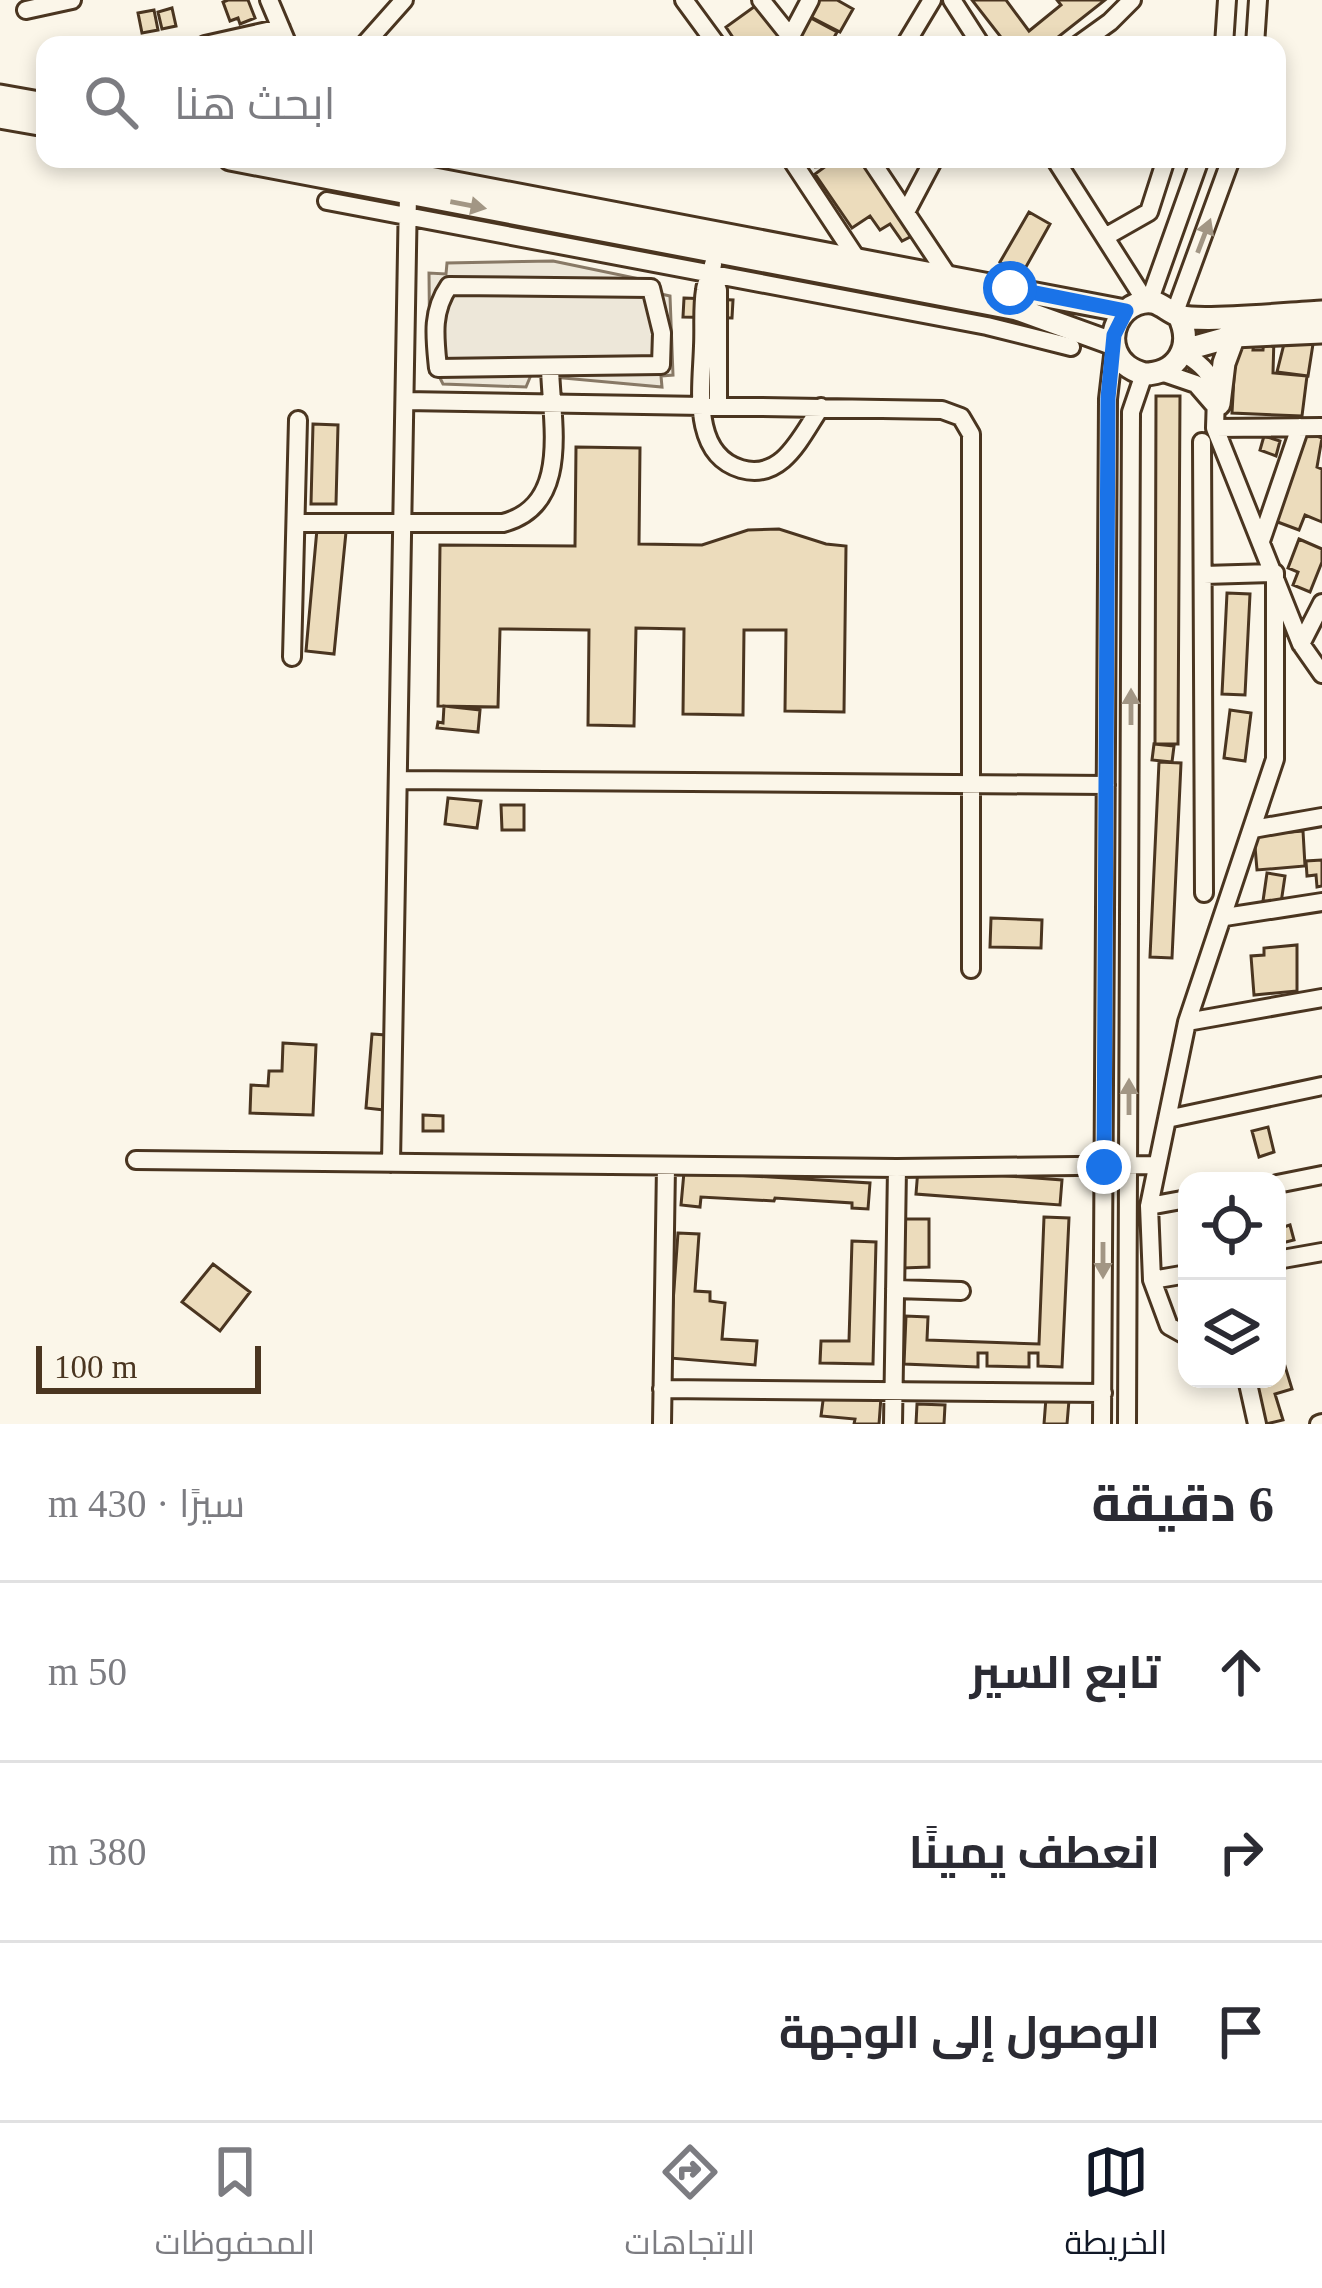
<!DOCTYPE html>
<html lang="ar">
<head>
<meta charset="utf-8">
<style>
	:root { --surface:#fff; --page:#f7f7f7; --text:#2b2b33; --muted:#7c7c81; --line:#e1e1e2; --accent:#111827 }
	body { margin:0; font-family:"Times New Roman",Cairo,serif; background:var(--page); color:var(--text); direction:rtl }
	.controls { position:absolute; right:36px; bottom:36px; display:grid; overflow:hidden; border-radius:24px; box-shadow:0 6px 18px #0003 }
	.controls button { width:108px; height:108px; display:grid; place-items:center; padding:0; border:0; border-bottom:3px solid var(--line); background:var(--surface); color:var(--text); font:60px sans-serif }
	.scale { position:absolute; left:36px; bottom:30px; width:225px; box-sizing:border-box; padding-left:12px; border:6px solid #4a3520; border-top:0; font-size:33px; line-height:42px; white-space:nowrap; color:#4a3520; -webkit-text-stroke:9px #fbf6e9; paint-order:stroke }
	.stop { position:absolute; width:36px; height:36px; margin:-27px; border:9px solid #1a73e8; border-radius:50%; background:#fff }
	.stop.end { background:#1a73e8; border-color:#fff; box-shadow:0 3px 12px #0008 }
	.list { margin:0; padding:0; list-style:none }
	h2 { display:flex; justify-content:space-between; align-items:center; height:156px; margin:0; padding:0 48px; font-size:51px }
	h2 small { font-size:39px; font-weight:400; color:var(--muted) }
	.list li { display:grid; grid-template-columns:78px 1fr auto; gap:36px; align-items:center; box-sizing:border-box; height:180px; padding:0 48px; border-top:3px solid var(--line) }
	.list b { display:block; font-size:45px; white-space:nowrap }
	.list em { font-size:39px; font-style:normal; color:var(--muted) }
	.icon { flex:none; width:66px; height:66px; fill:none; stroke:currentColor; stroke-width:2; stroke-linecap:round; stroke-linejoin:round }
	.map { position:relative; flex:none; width:1322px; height:1424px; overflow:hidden; direction:ltr }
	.search { position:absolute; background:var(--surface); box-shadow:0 6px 18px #0003; left:36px; right:36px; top:36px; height:132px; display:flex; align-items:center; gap:30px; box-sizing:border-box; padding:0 42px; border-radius:24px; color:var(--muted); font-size:45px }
	.sheet { height:696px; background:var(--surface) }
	nav { display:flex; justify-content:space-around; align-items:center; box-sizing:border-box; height:168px; border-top:3px solid var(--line); background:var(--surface); font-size:33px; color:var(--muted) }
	nav a { display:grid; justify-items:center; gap:6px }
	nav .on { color:var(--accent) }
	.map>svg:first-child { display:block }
	.parking { fill:#ede7d9; stroke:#887966; stroke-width:3 }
	.building { fill:#ecdcbc; stroke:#4a3520; stroke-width:3 }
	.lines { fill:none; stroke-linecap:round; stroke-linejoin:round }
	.minor-casing { stroke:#4a3520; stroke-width:22 }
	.major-casing { stroke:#4a3520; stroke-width:27 }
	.minor { stroke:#fbf6e9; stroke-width:16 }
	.major { stroke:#fbf6e9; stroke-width:21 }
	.oneway { fill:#a29684 }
	.route { stroke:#1a73e8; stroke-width:15 }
</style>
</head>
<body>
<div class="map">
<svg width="1322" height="1424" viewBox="0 0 1322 1424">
	<rect width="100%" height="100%" fill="#fbf6e9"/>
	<path class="parking" d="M 553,261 L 659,283 L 661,294 L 670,296 L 673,375 L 661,376 L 662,387 L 531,375 L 526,387 L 443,384 L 439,376 L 430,373 L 429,273 L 446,274 L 447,263 Z"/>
	<path class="building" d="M 228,0 L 248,0 L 255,18 L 240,24 L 238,18 L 230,21 L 223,2 Z
		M 817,0 L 837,0 L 853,9 L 840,32 L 809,16 Z
		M 972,0 L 1006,0 L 1029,31 L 1061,5 L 1057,0 L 1105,0 L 1048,45 L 1007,45 Z
		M 758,4 L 759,6 L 785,45 L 738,45 L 726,27 Z
		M 172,8 L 176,26 L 162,29 L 158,12 Z
		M 154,10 L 158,30 L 142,33 L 138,13 Z
		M 807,16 L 837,32 L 830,45 L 805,45 L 794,39 Z
		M 809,159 L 864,159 L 916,234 L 902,241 L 890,224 L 880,230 L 870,216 L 852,228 L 815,174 L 826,166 L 815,167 Z
		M 1029,212 L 1050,224 L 1022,274 L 1000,262 Z
		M 684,298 L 733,300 L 732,318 L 683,317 Z
		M 1264,337 L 1274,337 L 1273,373 L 1307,376 L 1302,416 L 1232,413 L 1236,340 L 1254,340 L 1253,350 L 1263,350 Z
		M 1285,340 L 1313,344 L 1308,376 L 1277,372 Z
		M 1156,396 L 1180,396 L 1178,744 L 1155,744 Z
		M 313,424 L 338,425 L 336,504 L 311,504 Z
		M 1308,432 L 1322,438 L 1317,467 L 1322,469 L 1322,522 L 1305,515 L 1299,530 L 1275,521 Z
		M 1264,436 L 1280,441 L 1276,456 L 1260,450 Z
		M 576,447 L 640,448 L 639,544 L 702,545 L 748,530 L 779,529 L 826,544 L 846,546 L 844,712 L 785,711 L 786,630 L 744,630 L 743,715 L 683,714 L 684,629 L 636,628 L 634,726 L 588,725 L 589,630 L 500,629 L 498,707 L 438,706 L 440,545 L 575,546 Z
		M 317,529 L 346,532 L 334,654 L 306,651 Z
		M 1299,539 L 1322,549 L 1322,562 L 1310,592 L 1293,585 L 1298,572 L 1288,568 Z
		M 1227,593 L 1250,594 L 1245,695 L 1222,694 Z
		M 444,706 L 480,710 L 478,732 L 437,728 L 438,722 L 443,723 Z
		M 1230,710 L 1251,713 L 1245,761 L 1224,758 Z
		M 1154,744 L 1174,746 L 1172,762 L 1152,760 Z
		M 1159,762 L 1181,763 L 1172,958 L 1150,957 Z
		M 448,798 L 481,801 L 477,828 L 445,824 Z
		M 501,805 L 524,805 L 524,830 L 502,830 Z
		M 1303,831 L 1305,866 L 1257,870 L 1254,835 Z
		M 1322,860 L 1322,886 L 1317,887 L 1316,875 L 1307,876 L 1306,861 Z
		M 1267,873 L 1285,876 L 1281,903 L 1263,901 Z
		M 991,918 L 1042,920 L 1041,948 L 990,947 Z
		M 1297,945 L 1297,991 L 1254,995 L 1251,956 L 1264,955 L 1264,948 Z
		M 372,1034 L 400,1036 L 393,1111 L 366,1108 Z
		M 283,1043 L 316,1045 L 313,1115 L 250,1113 L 251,1085 L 268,1086 L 269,1071 L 282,1071 Z
		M 423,1115 L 443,1116 L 443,1131 L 423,1131 Z
		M 1268,1127 L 1274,1152 L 1259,1157 L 1252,1131 Z
		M 918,1169 L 1062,1180 L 1060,1205 L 916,1194 Z
		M 684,1172 L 870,1183 L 868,1209 L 852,1208 L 852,1203 L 775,1198 L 774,1201 L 701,1197 L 700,1207 L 681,1205 Z
		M 1044,1217 L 1069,1218 L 1062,1367 L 1038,1366 L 1038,1353 L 1029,1353 L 1029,1367 L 987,1366 L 987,1353 L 978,1353 L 978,1367 L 904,1364 L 906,1316 L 928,1317 L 927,1340 L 1039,1344 Z
		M 905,1219 L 929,1219 L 929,1267 L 903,1268 Z
		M 1290,1225 L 1294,1240 L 1278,1244 L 1277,1229 Z
		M 678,1233 L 699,1234 L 695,1291 L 710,1292 L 710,1301 L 725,1303 L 722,1339 L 757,1341 L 755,1365 L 669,1358 Z
		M 852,1241 L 876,1242 L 873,1364 L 820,1363 L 821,1341 L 849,1341 Z
		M 213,1264 L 250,1292 L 220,1331 L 182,1302 Z
		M 1285,1366 L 1292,1389 L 1275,1394 L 1283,1420 L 1266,1424 L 1252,1379 L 1277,1379 L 1277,1369 Z
		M 824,1393 L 881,1397 L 879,1424 L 854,1424 L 855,1419 L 821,1416 Z
		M 1046,1398 L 1069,1400 L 1067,1424 L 1044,1424 Z
		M 917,1404 L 945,1405 L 944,1424 L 916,1424 Z"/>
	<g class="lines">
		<defs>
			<path id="minor" d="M 269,0 L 288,45
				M 684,0 L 717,45
				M 761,0 L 797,45
				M 952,0 L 981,45
				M 26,10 L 72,0
				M 791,36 L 810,0
				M 205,45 L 281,28
				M 364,45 L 404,0
				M 905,45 L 932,0
				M 1078,45 L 1110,22 L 1132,0
				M 1224,45 L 1227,0
				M 1255,45 L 1258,0
				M 791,159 L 857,259
				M 870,159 L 948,276
				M 1055,159 L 1146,302
				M 327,201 L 987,326 L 1071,347
				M 906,212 L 934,159
				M 1105,237 L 1149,212 L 1166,159
				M 713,264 C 712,274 706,280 705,290 C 702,308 704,328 703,346 C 702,385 690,454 741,469 C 783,481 801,436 821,407
				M 712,274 L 718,290 L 718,406
				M 449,286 L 651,288 L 662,333 L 661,365 L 438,368 C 435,338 431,312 449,286 Z
				M 1149,302 L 1200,159
				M 1175,312 L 1231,159
				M 1183,353 C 1220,374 1216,391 1215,428 L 1301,644 L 1322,674
				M 1161,372 L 1196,384 L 1215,406
				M 405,401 L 942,410 L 961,417 L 971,434 L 971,969
				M 1215,428 L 1322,427
				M 1202,442 L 1204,893
				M 297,523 L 503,523 C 572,505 551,421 550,367
				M 1261,541 L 1300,427
				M 1301,644 L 1322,603
				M 292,657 L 298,420
				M 398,780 L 1106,785
				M 1253,829 L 1322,817
				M 1225,917 L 1322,902
				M 1187,1022 L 1275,759 L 1275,573 L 1204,575
				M 1167,1119 L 1322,1086
				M 136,1160 L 897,1168 L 1157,1165
				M 391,1163 L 408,194
				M 1277,1184 L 1322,1175
				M 1149,1206 L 1187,1199
				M 1277,1260 L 1322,1252
				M 1187,1274 L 1152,1280 L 1149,1206 L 1187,1022 L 1322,998
				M 1152,1280 L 1169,1326 L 1187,1336
				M 895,1289 L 961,1291
				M 1247,1379 L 1257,1424
				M 662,1389 L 1103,1393
				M 662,1424 L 666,1166
				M 893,1424 L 897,1168
				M 1102,1424 L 1108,399 L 1114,347
				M 1127,1424 L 1131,412 L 1144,374
				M 1319,1424 L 1322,1423"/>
			<path id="major" d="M 0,96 L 45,104
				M 0,117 L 45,125
				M 230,159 L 1017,309 L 1114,344
				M 330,159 L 1125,311
				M 1179,316 C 1194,347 1177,374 1144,374 C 1131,370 1121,364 1116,351 C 1109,332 1119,311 1137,304 C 1158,296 1164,311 1180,316 C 1199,323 1296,313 1322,312
				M 1184,350 L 1234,336 L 1322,332
				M 1219,404 L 1224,363 L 1234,336"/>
		</defs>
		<use href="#minor" class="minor-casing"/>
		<use href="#major" class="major-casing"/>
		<use href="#minor" class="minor"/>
		<use href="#major" class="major"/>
	</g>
	<defs><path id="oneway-solid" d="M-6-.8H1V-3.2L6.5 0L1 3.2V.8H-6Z" transform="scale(3)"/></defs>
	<g class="oneway">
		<use href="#oneway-solid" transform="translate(468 205) rotate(11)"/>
		<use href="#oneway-solid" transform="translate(1204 236) rotate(-69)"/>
		<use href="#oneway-solid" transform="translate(1131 707) rotate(-90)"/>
		<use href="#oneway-solid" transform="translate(1129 1097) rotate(-90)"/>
		<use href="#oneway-solid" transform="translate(1103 1260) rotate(90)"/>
	</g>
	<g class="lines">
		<path class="route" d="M 1010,288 L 1126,311 L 1114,335 L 1108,398 L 1104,1167"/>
	</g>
</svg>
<div class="controls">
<button><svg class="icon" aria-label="locate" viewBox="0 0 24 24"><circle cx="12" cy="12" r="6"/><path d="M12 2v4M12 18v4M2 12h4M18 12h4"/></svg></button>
<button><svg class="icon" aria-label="layers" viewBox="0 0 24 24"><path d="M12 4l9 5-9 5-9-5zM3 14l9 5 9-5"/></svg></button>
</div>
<div class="scale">100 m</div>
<div class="stop" style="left:1010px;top:288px"></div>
<div class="stop end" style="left:1104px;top:1167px"></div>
<div class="search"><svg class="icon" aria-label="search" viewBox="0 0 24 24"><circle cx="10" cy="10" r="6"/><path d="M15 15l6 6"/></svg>ابحث هنا</div>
</div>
<section class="sheet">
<h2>6 دقيقة<small>سيرًا · 430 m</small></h2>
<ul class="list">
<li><svg class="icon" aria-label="ahead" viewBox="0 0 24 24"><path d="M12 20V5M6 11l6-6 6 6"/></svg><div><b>تابع السير</b></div><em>50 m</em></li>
<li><svg class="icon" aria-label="right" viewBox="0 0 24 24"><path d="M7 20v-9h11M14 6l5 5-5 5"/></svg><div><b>انعطف يمينًا</b></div><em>380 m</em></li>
<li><svg class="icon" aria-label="arrive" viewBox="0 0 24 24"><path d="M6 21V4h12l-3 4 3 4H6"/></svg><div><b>الوصول إلى الوجهة</b></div></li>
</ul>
</section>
<nav>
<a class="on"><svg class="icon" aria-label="map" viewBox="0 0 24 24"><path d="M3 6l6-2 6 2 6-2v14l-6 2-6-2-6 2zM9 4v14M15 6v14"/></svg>الخريطة</a>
<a><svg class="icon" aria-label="directions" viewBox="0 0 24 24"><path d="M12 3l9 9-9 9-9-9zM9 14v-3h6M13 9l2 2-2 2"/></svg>الاتجاهات</a>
<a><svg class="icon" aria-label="saved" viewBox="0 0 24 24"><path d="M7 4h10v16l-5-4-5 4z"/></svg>المحفوظات</a>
</nav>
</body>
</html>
